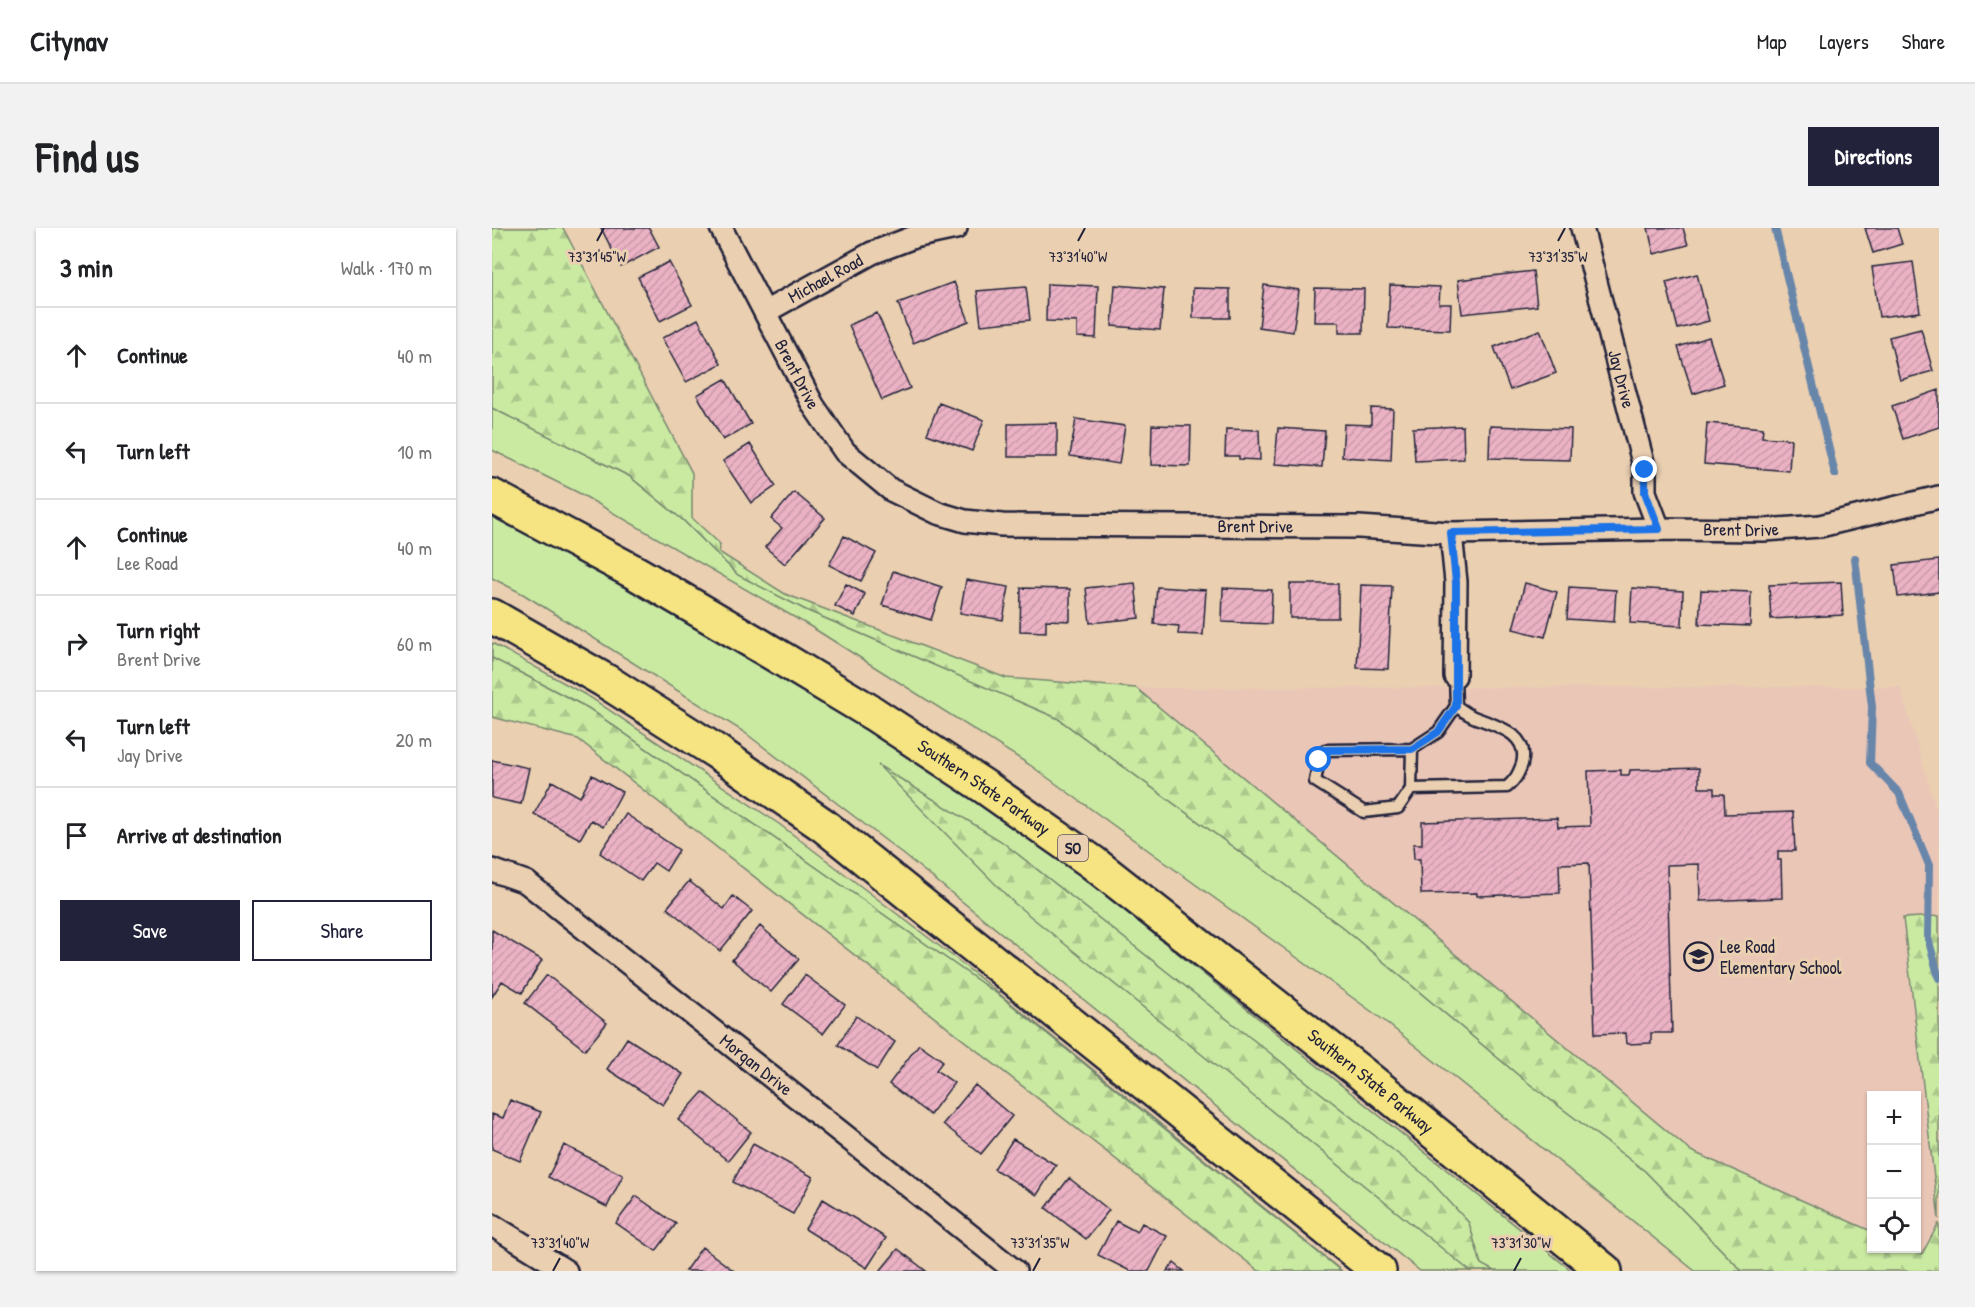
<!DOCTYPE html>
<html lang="en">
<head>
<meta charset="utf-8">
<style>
	:root { --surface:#fff; --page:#f2f2f2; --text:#202124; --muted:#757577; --line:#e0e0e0; --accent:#22223b }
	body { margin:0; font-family:"Patrick Hand",sans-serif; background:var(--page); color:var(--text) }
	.controls { position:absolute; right:18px; bottom:18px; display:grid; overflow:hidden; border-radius:0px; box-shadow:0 2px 4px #0004 }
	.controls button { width:54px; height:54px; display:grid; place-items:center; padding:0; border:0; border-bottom:2px solid var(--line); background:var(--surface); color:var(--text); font:30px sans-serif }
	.stop { position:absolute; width:18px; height:18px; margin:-14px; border:4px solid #1a73e8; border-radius:50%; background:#fff }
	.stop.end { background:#1a73e8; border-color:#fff; box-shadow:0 2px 6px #0008 }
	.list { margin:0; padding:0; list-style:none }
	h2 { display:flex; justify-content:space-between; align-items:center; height:78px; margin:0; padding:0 24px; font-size:26px }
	h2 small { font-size:20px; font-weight:400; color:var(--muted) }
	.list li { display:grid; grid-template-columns:39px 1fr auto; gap:18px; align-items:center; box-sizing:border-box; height:96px; padding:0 24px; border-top:2px solid var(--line) }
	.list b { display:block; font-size:22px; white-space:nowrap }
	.list p { margin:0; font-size:20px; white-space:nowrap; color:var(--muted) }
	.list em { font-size:20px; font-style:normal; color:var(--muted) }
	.actions { display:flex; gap:12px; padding:18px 24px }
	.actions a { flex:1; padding:14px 0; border:2px solid var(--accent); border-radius:0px; text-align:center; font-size:21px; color:var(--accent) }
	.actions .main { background:var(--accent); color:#fff }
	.icon { flex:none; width:33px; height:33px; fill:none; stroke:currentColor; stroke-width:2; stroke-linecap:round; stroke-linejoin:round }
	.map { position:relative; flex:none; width:1447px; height:1043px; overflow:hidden; border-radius:0px }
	header { display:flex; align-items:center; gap:36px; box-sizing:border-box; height:84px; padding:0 30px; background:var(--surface); border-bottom:2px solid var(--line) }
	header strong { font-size:28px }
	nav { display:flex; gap:33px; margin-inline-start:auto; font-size:21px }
	.intro { display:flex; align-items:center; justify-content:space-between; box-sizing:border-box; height:144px; padding:0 36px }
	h1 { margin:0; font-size:42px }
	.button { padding:15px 27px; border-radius:0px; background:var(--accent); color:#fff; font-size:21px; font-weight:700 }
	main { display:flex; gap:36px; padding:0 36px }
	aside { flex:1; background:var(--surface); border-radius:0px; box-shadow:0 2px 4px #0004 }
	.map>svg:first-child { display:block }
	.built { fill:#eac6b7; fill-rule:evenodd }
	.green { fill:#caeaa2; stroke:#76866e; stroke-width:1.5 }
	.forest { fill:url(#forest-firs); stroke:#76866e; stroke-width:1.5 }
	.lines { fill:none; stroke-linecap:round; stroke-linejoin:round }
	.stream { stroke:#6886aa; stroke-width:8 }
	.building { fill:url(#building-hatch); stroke:#22223b; stroke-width:1.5 }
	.lane-casing { stroke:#22223b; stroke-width:15 }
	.street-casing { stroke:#22223b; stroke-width:26 }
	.highway-casing { stroke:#22223b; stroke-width:38 }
	.lane { stroke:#eacfb1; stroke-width:10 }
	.street { stroke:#eacfb1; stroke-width:21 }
	.highway { stroke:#f6e381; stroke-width:33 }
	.route { stroke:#1a73e8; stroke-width:8 }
	.ticks { fill:none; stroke:#22223b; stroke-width:2 }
	.labels { text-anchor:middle; stroke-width:6; stroke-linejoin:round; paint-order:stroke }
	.shield { fill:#eacfb1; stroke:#5e565e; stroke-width:1.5 }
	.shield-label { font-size:16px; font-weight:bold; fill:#22223b }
	.street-label { font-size:18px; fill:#22223b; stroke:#eacfb1 }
	.poi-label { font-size:18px; fill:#22223b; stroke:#eacfb1; text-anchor:start }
	.ticks-label { font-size:15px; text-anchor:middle; fill:#22223b; stroke:#eacfb1; stroke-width:6; stroke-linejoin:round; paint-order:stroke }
</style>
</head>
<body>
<header>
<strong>Citynav</strong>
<nav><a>Map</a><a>Layers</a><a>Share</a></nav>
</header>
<div class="intro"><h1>Find us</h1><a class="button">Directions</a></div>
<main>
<aside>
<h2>3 min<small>Walk · 170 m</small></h2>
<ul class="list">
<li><svg class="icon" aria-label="ahead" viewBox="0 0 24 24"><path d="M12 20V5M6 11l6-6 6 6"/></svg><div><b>Continue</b></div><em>40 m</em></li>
<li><svg class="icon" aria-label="left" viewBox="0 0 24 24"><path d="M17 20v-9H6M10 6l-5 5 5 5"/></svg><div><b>Turn left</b></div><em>10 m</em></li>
<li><svg class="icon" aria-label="ahead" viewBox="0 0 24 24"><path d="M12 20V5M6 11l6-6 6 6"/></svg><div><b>Continue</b><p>Lee Road</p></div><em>40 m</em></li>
<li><svg class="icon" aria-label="right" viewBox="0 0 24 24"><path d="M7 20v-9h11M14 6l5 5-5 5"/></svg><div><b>Turn right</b><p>Brent Drive</p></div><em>60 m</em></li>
<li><svg class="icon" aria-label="left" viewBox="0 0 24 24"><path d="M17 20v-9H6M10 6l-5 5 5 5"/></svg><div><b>Turn left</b><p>Jay Drive</p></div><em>20 m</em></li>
<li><svg class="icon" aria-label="arrive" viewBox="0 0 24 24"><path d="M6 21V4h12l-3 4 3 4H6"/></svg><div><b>Arrive at destination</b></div></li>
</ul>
<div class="actions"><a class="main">Save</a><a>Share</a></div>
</aside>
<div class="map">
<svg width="1447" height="1043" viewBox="0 0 1447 1043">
	<defs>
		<pattern id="forest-firs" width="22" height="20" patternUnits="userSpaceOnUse" patternTransform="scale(1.5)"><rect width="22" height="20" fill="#caeaa2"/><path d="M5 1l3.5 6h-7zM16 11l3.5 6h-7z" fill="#adc88c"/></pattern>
		<pattern id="building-hatch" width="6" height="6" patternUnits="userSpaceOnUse" patternTransform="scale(1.5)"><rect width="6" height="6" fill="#ebb2c4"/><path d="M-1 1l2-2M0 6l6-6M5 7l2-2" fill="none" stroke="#c999a9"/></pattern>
	</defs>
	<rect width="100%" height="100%" fill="#eacfb1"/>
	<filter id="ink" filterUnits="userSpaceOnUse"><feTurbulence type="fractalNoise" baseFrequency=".0167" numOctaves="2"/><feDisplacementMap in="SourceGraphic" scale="12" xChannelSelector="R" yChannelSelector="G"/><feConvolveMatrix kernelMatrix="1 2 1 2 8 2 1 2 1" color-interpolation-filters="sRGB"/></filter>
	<g filter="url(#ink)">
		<path class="built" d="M 1408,459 L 1447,591 L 1447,1043 L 1343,1043 L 644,460 ZM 1380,868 L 1424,868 L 1424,1020 L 1380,1020 Z"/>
		<path class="green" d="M 0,180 L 137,248 L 192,293 L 246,347 L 314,382 L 565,490 L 849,698 L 1031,851 L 1153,943 L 1250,1043 L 1203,1043 L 890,791 L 538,537 L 321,400 L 87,265 L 0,222 Z
			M 0,280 L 376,500 L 586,645 L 1080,1043 L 928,1043 L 410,625 L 252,504 L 31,366 L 0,350 Z
			M 0,415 L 99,470 L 287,596 L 463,730 L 850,1043 L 511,770 L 96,480 L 0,430 Z"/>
		<path class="forest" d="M 0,0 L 71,0 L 200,245 L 200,290 L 228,316 L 227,324 L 293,366 L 514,450 L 644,460 L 1199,923 L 1379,1003 L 1380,1020 L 1418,1021 L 1430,1026 L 1447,995 L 1447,1043 L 1250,1043 L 1153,943 L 1031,851 L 849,698 L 565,490 L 314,382 L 246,347 L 192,293 L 137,248 L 0,180 Z
			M 0,430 L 96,480 L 511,770 L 849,1043 L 767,1043 L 86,511 L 0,489 Z
			M 386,537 L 509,613 L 934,948 L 977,995 L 989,1036 L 1002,1043 L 978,1043 L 522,675 Z
			M 1447,688 L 1447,991 L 1411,690 Z"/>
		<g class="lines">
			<path class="stream" d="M 1283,0 L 1343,246
				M 1363,330 L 1380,479 L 1378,535 L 1407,565 L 1437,637 L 1436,710 L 1447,750"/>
		</g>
		<path class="building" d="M 109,0 L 157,0 L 167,19 L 129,39 Z
			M 1156,0 L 1191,0 L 1196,17 L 1162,26 Z
			M 1373,0 L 1405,0 L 1410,16 L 1381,25 Z
			M 177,34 L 200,77 L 168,93 L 146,49 Z
			M 1421,34 L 1428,84 L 1387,89 L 1380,39 Z
			M 1041,43 L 1045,78 L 970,86 L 966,52 Z
			M 1205,46 L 1217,93 L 1186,101 L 1174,54 Z
			M 462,54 L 477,93 L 421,115 L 406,75 Z
			M 555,56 L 606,58 L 604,110 L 585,109 L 585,94 L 554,93 Z
			M 623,57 L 672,61 L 668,102 L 620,98 Z
			M 772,57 L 807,62 L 801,104 L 767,99 Z
			M 898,57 L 948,59 L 947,76 L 959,76 L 958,102 L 896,100 Z
			M 534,59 L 538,92 L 489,97 L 485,63 Z
			M 701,60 L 738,61 L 738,90 L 701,90 Z
			M 823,60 L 872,61 L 871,105 L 847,105 L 847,94 L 822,94 Z
			M 385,85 L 418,160 L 390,172 L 357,97 Z
			M 206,91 L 229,136 L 194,154 L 170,110 Z
			M 1429,101 L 1441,143 L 1408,152 L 1397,109 Z
			M 1048,102 L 1064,145 L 1018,162 L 1002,119 Z
			M 1217,109 L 1232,156 L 1201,166 L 1186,119 Z
			M 233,151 L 259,196 L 231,212 L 205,167 Z
			M 1447,162 L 1447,199 L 1411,211 L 1400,178 Z
			M 447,175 L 492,192 L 480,223 L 435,206 Z
			M 879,180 L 901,181 L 899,232 L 850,229 L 852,196 L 879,197 Z
			M 584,191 L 633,198 L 627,236 L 578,228 Z
			M 565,195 L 565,229 L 516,229 L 516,196 Z
			M 1215,195 L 1271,200 L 1270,209 L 1299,211 L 1297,243 L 1212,236 Z
			M 660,197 L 699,198 L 698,238 L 659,237 Z
			M 971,198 L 972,231 L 923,233 L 921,200 Z
			M 998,198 L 1079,201 L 1078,232 L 997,230 Z
			M 786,200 L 833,203 L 830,239 L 783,236 Z
			M 734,201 L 767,202 L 768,232 L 747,231 L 747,228 L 733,228 Z
			M 258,216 L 284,258 L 259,275 L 231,233 Z
			M 302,264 L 333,290 L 293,336 L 273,319 L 290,300 L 279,291 Z
			M 352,308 L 384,325 L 369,353 L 337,337 Z
			M 1447,332 L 1447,364 L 1406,369 L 1402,337 Z
			M 401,343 L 450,359 L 439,392 L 390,377 Z
			M 474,352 L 517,359 L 511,392 L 468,385 Z
			M 1349,354 L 1351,387 L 1279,391 L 1277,357 Z
			M 643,355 L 647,390 L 598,395 L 594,360 Z
			M 1033,355 L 1065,364 L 1053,409 L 1021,401 Z
			M 354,356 L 373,366 L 363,388 L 343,378 Z
			M 798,356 L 846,356 L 846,390 L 798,390 Z
			M 869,357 L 900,358 L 896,441 L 865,440 Z
			M 665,359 L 714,362 L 711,407 L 686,406 L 687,398 L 662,396 Z
			M 1077,359 L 1124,362 L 1122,394 L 1075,391 Z
			M 529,360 L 578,361 L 578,393 L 554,392 L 554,404 L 528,403 Z
			M 731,360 L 780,362 L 779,396 L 730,394 Z
			M 1140,360 L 1191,363 L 1190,398 L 1138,395 Z
			M 1209,362 L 1259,364 L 1258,398 L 1207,396 Z
			M 0,532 L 37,540 L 29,576 L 0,570 Z
			M 1207,540 L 1207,560 L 1222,560 L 1222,566 L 1232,566 L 1233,586 L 1301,584 L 1303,623 L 1286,623 L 1286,632 L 1289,632 L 1290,670 L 1208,673 L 1207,636 L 1175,637 L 1180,805 L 1159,805 L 1159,815 L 1135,816 L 1134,805 L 1103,806 L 1097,635 L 1067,636 L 1068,665 L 985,668 L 985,665 L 929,666 L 928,631 L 922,631 L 921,616 L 930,616 L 930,594 L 1065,590 L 1066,599 L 1098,598 L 1096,543 L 1129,542 L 1129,547 L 1137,547 L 1138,542 Z
			M 100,547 L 130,564 L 111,599 L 99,592 L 88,611 L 42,586 L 60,553 L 88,569 Z
			M 134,586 L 187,622 L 174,643 L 162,635 L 149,653 L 108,625 Z
			M 197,653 L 232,681 L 241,668 L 260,683 L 228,723 L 175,680 Z
			M 268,698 L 307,731 L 279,764 L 240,732 Z
			M 0,702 L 50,732 L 30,765 L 10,753 L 0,769 Z
			M 55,747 L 115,795 L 93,822 L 33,775 Z
			M 313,747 L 353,777 L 331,806 L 291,776 Z
			M 364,788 L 403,814 L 385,842 L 346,817 Z
			M 135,810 L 191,846 L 171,877 L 115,841 Z
			M 427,816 L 451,833 L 444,842 L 462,855 L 438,887 L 397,856 Z
			M 483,857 L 520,888 L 489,926 L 451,896 Z
			M 211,864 L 259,904 L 236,933 L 186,892 Z
			M 18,872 L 49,884 L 28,933 L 0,921 L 0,886 L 11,890 Z
			M 521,911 L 564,937 L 545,967 L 502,941 Z
			M 261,916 L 321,949 L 301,986 L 241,954 Z
			M 72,917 L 131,947 L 115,979 L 56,949 Z
			M 577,950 L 617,982 L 594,1011 L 554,980 Z
			M 144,968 L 184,996 L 164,1023 L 124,995 Z
			M 331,971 L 394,1010 L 375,1040 L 313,1001 Z
			M 624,993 L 645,1004 L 650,995 L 675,1008 L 657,1043 L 638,1043 L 606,1027 Z
			M 210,1019 L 242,1043 L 193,1043 Z
			M 406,1021 L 434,1043 L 388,1043 Z
			M 682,1035 L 692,1043 L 675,1043 Z"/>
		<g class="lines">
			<defs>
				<path id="lane" d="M 963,448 L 964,478 L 946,504 L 920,521 L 833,522 L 827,532 L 823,553 L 872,584 L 906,580 L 919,561 L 1015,559 C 1023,552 1026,547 1030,536 C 1038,506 1005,498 984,490 C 976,487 970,482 964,478
					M 919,561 L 920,521"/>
				<g id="street">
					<path id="s1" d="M 229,0 L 321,177 L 353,224 L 399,262 L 446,285 L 473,293 L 510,297 L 867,299 L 959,305 L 1167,301 L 1272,302 L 1328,298 L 1447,269"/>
					<path id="s2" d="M 1090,0 L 1153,242 L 1153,264 L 1167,301"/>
					<path id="s3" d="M 273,84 L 380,25 L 422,9 L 464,0"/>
					<path d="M 959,305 L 964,354 L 963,448"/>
					<path id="s4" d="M 0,642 L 34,654 L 523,1043"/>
					<path d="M 0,997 L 74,1043"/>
				</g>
				<g id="highway">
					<path id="s5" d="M 0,268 L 144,345 L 267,417 L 382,486 L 493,559 L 600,634 L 869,845 L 1113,1043"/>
					<path d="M 0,388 L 112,452 L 225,524 L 331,597 L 887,1043"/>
				</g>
			</defs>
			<use href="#lane" class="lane-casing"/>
			<use href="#street" class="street-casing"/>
			<use href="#highway" class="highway-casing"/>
			<use href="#lane" class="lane"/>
			<use href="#street" class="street"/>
			<use href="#highway" class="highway"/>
		</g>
	</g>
	<g class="lines" filter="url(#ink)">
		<path class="route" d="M 827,532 L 833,522 L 920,521 L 946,504 L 964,478 L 964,354 L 959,305 L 1167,301 L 1153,264 L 1153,242"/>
	</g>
	<path class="ticks" d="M 105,13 L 112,0M 586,13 L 593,0M 1066,13 L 1073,0M 61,1043 L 68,1030M 541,1043 L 548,1030M 1022,1043 L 1029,1030"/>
	<defs>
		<symbol id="school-ring" viewBox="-11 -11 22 22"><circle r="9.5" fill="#eacfb1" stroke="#22223b" stroke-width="1.5"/><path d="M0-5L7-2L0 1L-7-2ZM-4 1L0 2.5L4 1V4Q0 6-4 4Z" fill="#22223b"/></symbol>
	</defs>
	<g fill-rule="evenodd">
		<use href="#school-ring" x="1190" y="712" width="33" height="33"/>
	</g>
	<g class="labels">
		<rect class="shield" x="566" y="607" width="30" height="26" rx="4.5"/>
		<g class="shield-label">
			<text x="581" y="626">SO</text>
		</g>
		<g class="street-label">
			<text dy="6" stroke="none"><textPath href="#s3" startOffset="69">Michael Road</textPath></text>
			<text dy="6" stroke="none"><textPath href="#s1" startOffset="165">Brent Drive</textPath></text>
			<text dy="6" stroke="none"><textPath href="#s2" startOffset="156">Jay Drive</textPath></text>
			<text dy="6" stroke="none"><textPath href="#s1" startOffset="687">Brent Drive</textPath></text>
			<text dy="6" stroke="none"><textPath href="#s1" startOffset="1173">Brent Drive</textPath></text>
			<text dy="6" stroke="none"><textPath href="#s5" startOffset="572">Southern State Parkway</textPath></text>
			<text dy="6" stroke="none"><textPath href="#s4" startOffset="330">Morgan Drive</textPath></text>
			<text dy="6" stroke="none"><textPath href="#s5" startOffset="1058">Southern State Parkway</textPath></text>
		</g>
		<g class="poi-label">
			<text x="1228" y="725">Lee Road<tspan x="1228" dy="21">Elementary School</tspan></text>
		</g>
	</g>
	<g class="ticks-label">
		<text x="105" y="34">73°31'45"W</text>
		<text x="586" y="34">73°31'40"W</text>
		<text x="1066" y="34">73°31'35"W</text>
		<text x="68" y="1020">73°31'40"W</text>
		<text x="548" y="1020">73°31'35"W</text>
		<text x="1029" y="1020">73°31'30"W</text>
	</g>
</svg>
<div class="controls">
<button>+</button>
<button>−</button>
<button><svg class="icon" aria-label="locate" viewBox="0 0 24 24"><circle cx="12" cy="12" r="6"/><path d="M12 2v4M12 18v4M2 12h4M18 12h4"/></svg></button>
</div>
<div class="stop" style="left:827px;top:532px"></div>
<div class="stop end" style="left:1153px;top:242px"></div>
</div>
</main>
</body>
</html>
